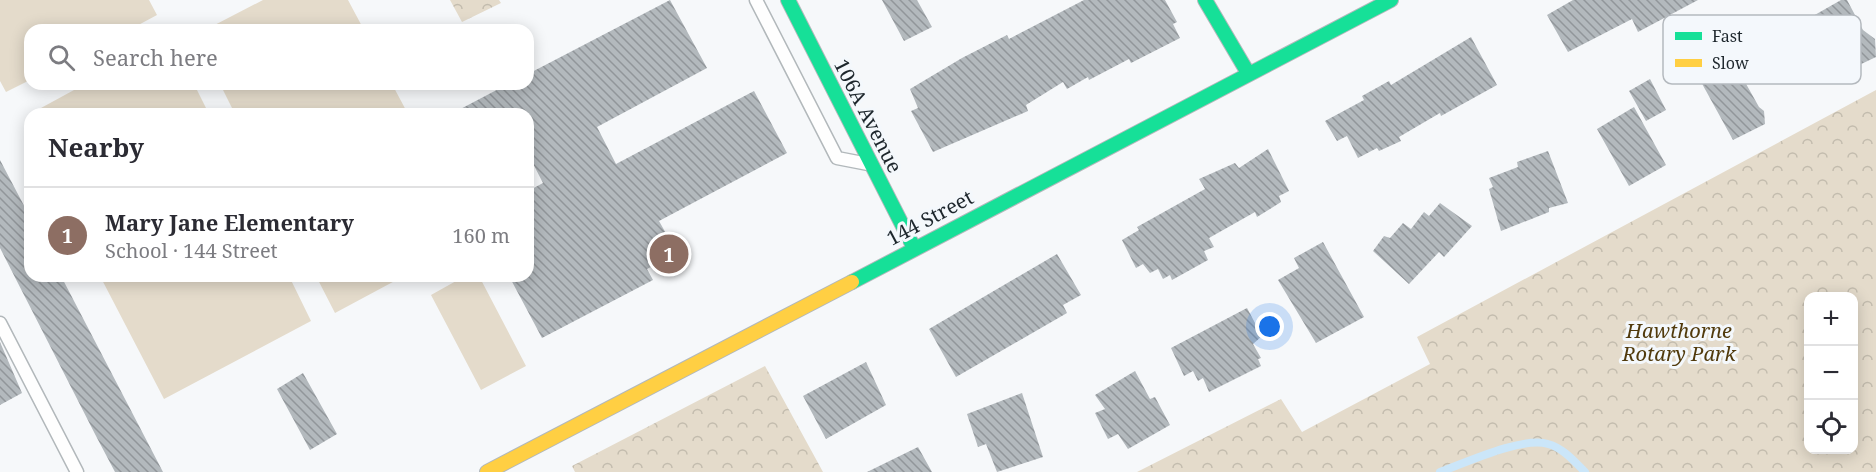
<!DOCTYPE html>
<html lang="en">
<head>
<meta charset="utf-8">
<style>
	:root { --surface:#fff; --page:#f7f7f7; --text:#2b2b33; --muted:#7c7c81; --line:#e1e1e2; --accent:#697074 }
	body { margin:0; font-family:"Noto Serif",serif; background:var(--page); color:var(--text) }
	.controls { position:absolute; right:18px; bottom:18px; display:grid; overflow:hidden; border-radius:12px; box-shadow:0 3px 15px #0003 }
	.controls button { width:54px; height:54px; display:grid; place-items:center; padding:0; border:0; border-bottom:2px solid var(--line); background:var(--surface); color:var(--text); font:30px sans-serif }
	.you { position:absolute; left:1270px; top:327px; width:21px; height:21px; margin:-15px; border:4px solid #fff; border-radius:50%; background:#1a73e8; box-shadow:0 0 0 9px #1a73e833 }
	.badge { display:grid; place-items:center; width:39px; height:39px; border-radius:50%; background:var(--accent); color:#fff; font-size:20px; font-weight:700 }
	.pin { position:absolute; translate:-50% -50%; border:3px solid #fff; box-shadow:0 2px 6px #0006 }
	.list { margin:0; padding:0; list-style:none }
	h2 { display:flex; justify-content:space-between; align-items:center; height:78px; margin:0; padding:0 24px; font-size:26px }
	h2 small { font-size:20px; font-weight:400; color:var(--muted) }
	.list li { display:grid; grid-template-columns:39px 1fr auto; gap:18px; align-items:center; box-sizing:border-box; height:96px; padding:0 24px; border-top:2px solid var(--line) }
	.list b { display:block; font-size:22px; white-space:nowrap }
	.list p { margin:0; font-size:20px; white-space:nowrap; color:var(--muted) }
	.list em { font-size:20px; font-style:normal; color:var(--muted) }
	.icon { flex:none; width:33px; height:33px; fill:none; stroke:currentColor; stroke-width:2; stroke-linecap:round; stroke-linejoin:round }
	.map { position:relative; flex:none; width:1876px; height:472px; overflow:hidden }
	.search { position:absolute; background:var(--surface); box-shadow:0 3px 15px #0003; left:24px; top:24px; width:510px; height:66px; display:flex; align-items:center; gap:15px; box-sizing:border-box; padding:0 21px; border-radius:18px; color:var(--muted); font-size:22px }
	.panel { position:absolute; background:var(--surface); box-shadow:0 3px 15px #0003; left:24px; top:108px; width:510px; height:174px; border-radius:18px }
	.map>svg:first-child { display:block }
	.park { fill:url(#park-crowns); fill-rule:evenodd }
	.pitch { fill:#e4dbcb }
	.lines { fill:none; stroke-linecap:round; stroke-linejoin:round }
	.stream { stroke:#cbe6f9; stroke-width:8 }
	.building { fill:url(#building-back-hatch) }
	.lane-casing { stroke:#b2b8bb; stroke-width:15 }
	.fast-casing { stroke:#b2b8bb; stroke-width:16 }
	.slow-casing { stroke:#b2b8bb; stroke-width:16 }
	.lane { stroke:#fefefe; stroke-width:12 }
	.fast { stroke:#16e098; stroke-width:14 }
	.slow { stroke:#ffcf43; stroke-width:14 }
	.labels { text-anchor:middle; stroke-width:6; stroke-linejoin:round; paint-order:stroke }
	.street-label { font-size:20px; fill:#1d262c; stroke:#f4f8fc }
	.park-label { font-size:20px; font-style:italic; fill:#513a0c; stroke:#f4f8fc }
	.key { fill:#f4f8fc; stroke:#b4b9be; stroke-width:1.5 }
	.key-label { font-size:16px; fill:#1d262c }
</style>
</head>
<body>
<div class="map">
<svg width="1876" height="472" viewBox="0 0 1876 472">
	<defs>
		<pattern id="park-crowns" width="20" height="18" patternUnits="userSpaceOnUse" patternTransform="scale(1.5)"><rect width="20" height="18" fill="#e4dbcb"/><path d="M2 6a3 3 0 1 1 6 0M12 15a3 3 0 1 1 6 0" fill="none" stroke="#c3bcae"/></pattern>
		<pattern id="building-back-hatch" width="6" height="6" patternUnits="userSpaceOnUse" patternTransform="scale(1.5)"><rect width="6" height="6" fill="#b3b9bd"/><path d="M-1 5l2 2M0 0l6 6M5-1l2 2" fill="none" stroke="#91969a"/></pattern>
	</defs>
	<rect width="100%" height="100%" fill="#f6f8fa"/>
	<path class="park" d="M 450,0 L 499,0 L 501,3 L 462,22 Z
		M 1876,90 L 1876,472 L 1137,472 L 1281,399 L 1302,432 L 1430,364 L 1417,337 ZM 1854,296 L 1854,450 L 1808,450 L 1808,296 Z
		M 765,366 L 823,472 L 575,472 L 572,466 Z"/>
	<path class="pitch" d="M 0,0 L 149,0 L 157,15 L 129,30 L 30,30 L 30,80 L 6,92 L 0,81 Z
		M 263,0 L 348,0 L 364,30 L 205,30 Z
		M 85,84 L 194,84 L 209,114 L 30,114 Z
		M 220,84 L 392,84 L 408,114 L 235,114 Z
		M 100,276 L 289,276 L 311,321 L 164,399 Z
		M 316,276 L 404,276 L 335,313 Z
		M 465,276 L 479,276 L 526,366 L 481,390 L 431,295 Z"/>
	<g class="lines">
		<path class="stream" d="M 1440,472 C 1465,463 1523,436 1548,444 C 1563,448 1574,461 1585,472"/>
	</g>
	<path class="building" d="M 670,0 L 707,68 L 597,127 L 616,164 L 754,91 L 787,153 L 659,221 L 677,253 L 647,269 L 653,280 L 542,338 L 509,276 L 528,276 L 528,191 L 543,183 L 528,154 L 528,114 L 451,114 L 508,84 L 528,84 L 528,74 Z
		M 882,0 L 917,0 L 932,27 L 904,41 Z
		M 1084,0 L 1165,0 L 1177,22 L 1173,24 L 1180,38 L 1131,63 L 1129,59 L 1089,80 L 1088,77 L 1067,89 L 1063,82 L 1026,105 L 1028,111 L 933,152 L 911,111 L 918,108 L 910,89 L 962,58 L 1007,35 L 1009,39 Z
		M 1573,0 L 1698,0 L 1638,32 L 1632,19 L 1568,52 L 1547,15 Z
		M 1841,0 L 1847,0 L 1863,30 L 1875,39 L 1876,57 L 1834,77 L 1826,63 L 1817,68 L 1802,40 L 1812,34 L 1806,20 Z
		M 1471,37 L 1497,85 L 1441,116 L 1440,113 L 1399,137 L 1401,141 L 1379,151 L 1377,148 L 1358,158 L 1347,136 L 1337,141 L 1325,121 L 1364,100 L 1362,96 L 1389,81 L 1391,85 Z
		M 1722,41 L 1759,107 L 1764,111 L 1765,124 L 1733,140 L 1689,60 Z
		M 1650,79 L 1666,110 L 1646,121 L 1629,91 Z
		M 1634,107 L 1666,165 L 1629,186 L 1597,129 Z
		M 1268,149 L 1289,191 L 1279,196 L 1281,202 L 1257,217 L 1255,212 L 1209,238 L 1214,247 L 1204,251 L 1208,260 L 1172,280 L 1170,275 L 1163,279 L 1158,269 L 1150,273 L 1143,264 L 1136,268 L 1122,240 L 1139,230 L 1137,227 L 1205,189 L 1199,179 L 1235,163 L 1239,168 Z
		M 1548,151 L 1568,203 L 1549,208 L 1549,212 L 1501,231 L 1489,189 L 1493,187 L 1489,178 L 1518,167 L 1517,162 Z
		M 0,160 L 30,217 L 30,276 L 61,276 L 163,472 L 115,472 L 96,436 L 0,248 Z
		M 1440,203 L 1472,226 L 1444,257 L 1439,252 L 1409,284 L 1373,251 L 1384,236 L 1390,238 L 1403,223 L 1411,229 L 1424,212 L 1429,216 Z
		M 1323,242 L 1364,317 L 1316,343 L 1278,280 L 1299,268 L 1294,258 Z
		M 1057,254 L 1081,295 L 1063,305 L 1067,313 L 956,377 L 929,329 Z
		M 1247,308 L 1262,336 L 1253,344 L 1261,358 L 1258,359 L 1261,366 L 1209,392 L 1203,378 L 1198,381 L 1193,371 L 1184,376 L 1171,348 Z
		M 0,342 L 22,393 L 0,405 Z
		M 866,362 L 886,405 L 826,439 L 803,396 Z
		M 1135,371 L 1150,399 L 1155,397 L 1170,425 L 1128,449 L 1118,434 L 1108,439 L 1095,413 L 1105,409 L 1095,395 Z
		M 303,373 L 337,434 L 310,450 L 277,389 Z
		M 1022,393 L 1043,457 L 997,472 L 986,444 L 978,447 L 967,414 Z
		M 918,447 L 932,472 L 867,472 Z"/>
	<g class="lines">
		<defs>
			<path id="lane" d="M 756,0 L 837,158 L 868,164
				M 0,323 L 77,472"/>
			<path id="fast" d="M 788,0 L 914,248
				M 1205,0 L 1248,73
				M 852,282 L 1391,0"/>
			<path id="slow" d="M 487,472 L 852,282"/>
		</defs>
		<use href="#lane" class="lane-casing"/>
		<use href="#fast" class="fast-casing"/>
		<use href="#slow" class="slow-casing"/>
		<use href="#lane" class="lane"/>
		<use href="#fast" class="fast"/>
		<use href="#slow" class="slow"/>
	</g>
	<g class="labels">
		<g class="street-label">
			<text transform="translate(868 116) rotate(63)" y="7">106A Avenue</text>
			<text transform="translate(930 218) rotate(-28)" y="7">144 Street</text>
		</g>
		<g class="park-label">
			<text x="1679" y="338">Hawthorne<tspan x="1679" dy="23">Rotary Park</tspan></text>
		</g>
	</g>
	<rect x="1663" y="15" width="198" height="69" rx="9" class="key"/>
	<rect x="1675" y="32" width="27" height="8" fill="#16e098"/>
	<rect x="1675" y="59" width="27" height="8" fill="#ffcf43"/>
	<g class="key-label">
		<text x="1712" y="42">Fast</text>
		<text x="1712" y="69">Slow</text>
	</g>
</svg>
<div class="controls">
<button>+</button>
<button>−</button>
<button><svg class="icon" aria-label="locate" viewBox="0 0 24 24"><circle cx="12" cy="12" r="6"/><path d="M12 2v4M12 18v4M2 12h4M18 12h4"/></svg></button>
</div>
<div class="you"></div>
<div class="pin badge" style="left:669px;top:254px;background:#8d6e63">1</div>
<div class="search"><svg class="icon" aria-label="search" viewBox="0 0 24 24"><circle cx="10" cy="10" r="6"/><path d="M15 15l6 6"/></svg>Search here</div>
<section class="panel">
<h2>Nearby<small></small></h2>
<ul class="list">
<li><span class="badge" style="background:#8d6e63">1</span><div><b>Mary Jane Elementary</b><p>School · 144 Street</p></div><em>160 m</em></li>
</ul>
</section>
</div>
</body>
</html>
